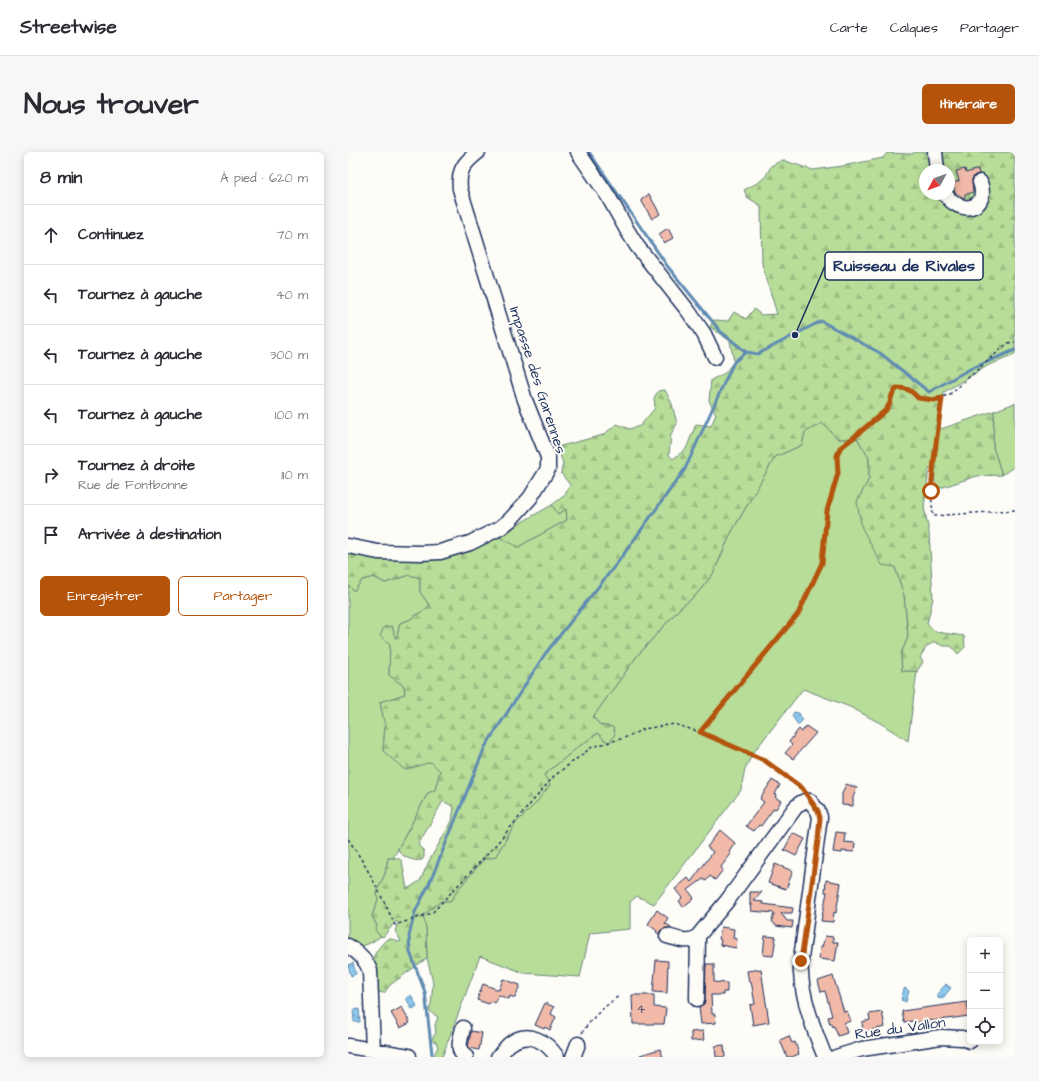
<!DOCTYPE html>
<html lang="fr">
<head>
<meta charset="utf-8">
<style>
	:root { --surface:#fff; --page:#f7f7f7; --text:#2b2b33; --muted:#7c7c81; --line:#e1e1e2; --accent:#b45309 }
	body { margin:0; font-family:"Architects Daughter",sans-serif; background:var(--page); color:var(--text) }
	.controls { position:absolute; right:12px; bottom:12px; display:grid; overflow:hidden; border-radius:6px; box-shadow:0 2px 10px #0003 }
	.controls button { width:36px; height:36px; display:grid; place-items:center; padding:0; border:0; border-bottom:1px solid var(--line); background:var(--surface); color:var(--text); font:20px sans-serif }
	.compass { position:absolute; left:571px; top:12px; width:36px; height:36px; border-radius:50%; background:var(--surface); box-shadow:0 2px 10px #0003; rotate:229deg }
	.stop { position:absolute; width:12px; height:12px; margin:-9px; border:3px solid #b45309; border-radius:50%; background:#fff }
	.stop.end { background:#b45309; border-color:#fff; box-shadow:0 1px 4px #0008 }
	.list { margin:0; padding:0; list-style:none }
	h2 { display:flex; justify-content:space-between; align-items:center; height:52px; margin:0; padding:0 16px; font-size:17px }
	h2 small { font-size:13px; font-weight:400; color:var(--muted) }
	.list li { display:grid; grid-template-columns:26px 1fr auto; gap:12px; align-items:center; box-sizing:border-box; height:60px; padding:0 16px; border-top:1px solid var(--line) }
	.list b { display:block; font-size:15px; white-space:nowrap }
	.list p { margin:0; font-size:13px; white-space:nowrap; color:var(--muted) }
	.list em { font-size:13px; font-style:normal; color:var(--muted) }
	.actions { display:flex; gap:8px; padding:12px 16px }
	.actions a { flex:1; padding:9px 0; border:1px solid var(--accent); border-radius:6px; text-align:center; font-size:14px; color:var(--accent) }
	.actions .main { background:var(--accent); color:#fff }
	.icon { flex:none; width:22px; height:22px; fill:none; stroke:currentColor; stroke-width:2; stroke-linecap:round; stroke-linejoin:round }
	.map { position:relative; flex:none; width:667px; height:905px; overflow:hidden; border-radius:6px }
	header { display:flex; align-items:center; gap:24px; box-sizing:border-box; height:56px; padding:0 20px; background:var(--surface); border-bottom:1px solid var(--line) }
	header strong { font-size:19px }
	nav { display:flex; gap:22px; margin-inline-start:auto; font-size:14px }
	.intro { display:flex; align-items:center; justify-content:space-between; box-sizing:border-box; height:96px; padding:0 24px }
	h1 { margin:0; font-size:28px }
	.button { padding:10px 18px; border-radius:6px; background:var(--accent); color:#fff; font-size:14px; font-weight:700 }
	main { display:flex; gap:24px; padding:0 24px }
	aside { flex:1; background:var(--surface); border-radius:6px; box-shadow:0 2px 10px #0003 }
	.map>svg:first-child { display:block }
	.green { fill:#b8dd98; stroke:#6a867b }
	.forest { fill:url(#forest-firs); stroke:#6a867b; fill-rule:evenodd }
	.water { fill:url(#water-waves); stroke:#5f8bb3 }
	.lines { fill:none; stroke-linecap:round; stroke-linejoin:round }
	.stream { stroke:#5f8bb3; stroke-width:3 }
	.building { fill:#f1b9a7; stroke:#1b2f5e }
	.minor-casing { stroke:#1b2f5e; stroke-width:17 }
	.path { stroke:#1b2f5e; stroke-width:1.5; stroke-dasharray:3 3; stroke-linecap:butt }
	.minor { stroke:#fdfcf7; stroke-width:14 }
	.route { stroke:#b45309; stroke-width:5 }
	.labels { text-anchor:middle; stroke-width:4; stroke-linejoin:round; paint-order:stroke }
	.number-label { font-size:13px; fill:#505270 }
	.street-label { font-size:15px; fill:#1b2f5e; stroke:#fdfcf7 }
	.leader { fill:none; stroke:#1b2f5e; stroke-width:1.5 }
	.callout-dot { fill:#1b2f5e; stroke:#fdfcf7; stroke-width:1.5 }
	.callout { fill:#fdfcf7; stroke:#1b2f5e; stroke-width:1.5 }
	.callout-label { font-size:16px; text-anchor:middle; font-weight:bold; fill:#1b2f5e }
</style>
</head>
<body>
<header>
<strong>Streetwise</strong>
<nav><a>Carte</a><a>Calques</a><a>Partager</a></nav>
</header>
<div class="intro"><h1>Nous trouver</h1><a class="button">Itinéraire</a></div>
<main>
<aside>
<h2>8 min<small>À pied · 620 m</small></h2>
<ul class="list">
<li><svg class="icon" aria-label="ahead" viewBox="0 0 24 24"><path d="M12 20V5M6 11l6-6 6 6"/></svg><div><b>Continuez</b></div><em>70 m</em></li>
<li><svg class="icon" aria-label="left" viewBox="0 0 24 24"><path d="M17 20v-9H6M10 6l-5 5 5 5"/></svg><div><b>Tournez à gauche</b></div><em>40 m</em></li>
<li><svg class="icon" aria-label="left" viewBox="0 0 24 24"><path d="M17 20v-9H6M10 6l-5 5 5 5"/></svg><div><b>Tournez à gauche</b></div><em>300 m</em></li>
<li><svg class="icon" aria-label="left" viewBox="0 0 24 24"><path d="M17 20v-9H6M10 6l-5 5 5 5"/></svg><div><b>Tournez à gauche</b></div><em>100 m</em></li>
<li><svg class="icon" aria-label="right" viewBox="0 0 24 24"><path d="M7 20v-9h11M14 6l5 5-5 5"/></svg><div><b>Tournez à droite</b><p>Rue de Fontbonne</p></div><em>110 m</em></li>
<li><svg class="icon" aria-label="arrive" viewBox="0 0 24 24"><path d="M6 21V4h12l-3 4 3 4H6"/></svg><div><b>Arrivée à destination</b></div></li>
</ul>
<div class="actions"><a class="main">Enregistrer</a><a>Partager</a></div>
</aside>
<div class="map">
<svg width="667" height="905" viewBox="0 0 667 905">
	<defs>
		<pattern id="forest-firs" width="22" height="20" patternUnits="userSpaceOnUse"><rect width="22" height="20" fill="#b8dd98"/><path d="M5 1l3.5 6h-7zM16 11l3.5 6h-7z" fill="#9ebe85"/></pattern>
		<pattern id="water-waves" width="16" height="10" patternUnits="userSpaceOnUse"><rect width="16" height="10" fill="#8cc9ec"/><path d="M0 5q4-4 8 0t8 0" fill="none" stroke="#72a4c2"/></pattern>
	</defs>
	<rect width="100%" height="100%" fill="#fdfcf7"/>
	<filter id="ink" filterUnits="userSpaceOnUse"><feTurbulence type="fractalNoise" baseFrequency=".025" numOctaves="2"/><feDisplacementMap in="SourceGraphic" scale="8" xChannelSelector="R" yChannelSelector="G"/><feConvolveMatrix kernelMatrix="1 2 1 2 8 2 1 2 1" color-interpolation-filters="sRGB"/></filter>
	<g filter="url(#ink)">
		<path class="green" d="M 667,251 L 667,314 L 654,323 L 645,295 L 646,259 Z
			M 474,271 L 491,287 L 509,286 L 521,306 L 521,327 L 509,350 L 547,415 L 556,443 L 560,485 L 553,502 L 554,519 L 569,519 L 560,589 L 532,571 L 502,555 L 455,537 L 405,601 L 397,617 L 393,638 L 306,752 L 289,744 L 282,750 L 282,777 L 242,781 L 232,825 L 176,821 L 132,804 L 94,905 L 85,905 L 90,895 L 88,890 L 83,888 L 88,881 L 87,873 L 90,865 L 81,859 L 83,852 L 85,831 L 79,806 L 78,776 L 74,763 L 93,749 L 102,750 L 111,736 L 136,707 L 147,705 L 168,671 L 188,651 L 196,623 L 230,595 L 250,581 L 252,573 L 245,565 L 289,504 L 332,456 L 347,444 L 365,422 L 383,381 L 427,305 L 454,293 L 457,280 Z
			M 204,353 L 210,362 L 218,357 L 219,368 L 170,395 L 149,384 Z
			M 62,423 L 72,426 L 72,440 L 82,454 L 61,468 L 52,471 L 49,485 L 47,486 L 44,474 L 42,492 L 41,523 L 56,534 L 57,542 L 32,550 L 37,574 L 35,598 L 83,610 L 92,619 L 87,638 L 80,641 L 45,706 L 40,706 L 37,722 L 29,739 L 30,748 L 24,764 L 29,774 L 30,782 L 33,784 L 24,790 L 11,796 L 0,787 L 0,433 L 6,439 L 14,428 L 26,425 L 37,431 Z"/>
		<path class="forest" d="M 568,0 L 667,0 L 667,203 L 641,213 L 596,240 L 590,264 L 590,278 L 646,259 L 645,295 L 654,323 L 629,324 L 592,336 L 586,329 L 587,317 L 581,317 L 576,355 L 581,380 L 585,446 L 579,472 L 588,480 L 616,484 L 617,495 L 610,502 L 603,494 L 595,494 L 587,490 L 579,494 L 572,505 L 575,510 L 569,519 L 554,519 L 553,502 L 560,485 L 559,471 L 556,443 L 547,415 L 534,413 L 514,376 L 509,350 L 521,327 L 521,306 L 509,286 L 490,287 L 474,271 L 457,280 L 454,293 L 427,305 L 383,381 L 365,422 L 347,444 L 332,456 L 289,504 L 245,565 L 252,573 L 265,575 L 267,582 L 262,590 L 256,588 L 250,581 L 230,595 L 196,623 L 202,633 L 188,651 L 168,671 L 147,705 L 136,707 L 111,736 L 102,750 L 93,749 L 75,763 L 78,776 L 79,806 L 42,833 L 36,841 L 26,839 C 23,815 19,806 39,787 L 44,787 L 50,790 L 53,789 L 47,779 L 50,771 L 48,769 L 35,785 L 30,782 L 27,778 L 29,774 L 24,764 L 30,748 L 29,739 L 37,722 L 40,706 L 50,706 L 54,709 L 59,737 L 72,729 L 81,709 L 104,669 L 106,655 L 95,649 L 70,693 L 76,699 L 76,705 L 74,708 C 66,710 53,705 50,697 L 80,641 L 87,638 L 92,619 L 83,610 L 57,618 L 35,599 L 37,574 L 32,550 L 57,542 L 56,534 L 41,523 L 42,492 L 32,484 L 36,475 L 44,474 L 47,485 L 49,485 L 52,471 L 61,468 L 82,454 L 72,440 L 72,426 L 62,423 L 37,431 L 26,425 L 14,428 L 6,439 L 0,433 L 0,397 L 97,405 L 124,398 L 149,384 L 170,395 L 219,368 L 218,357 L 210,362 L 204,353 L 217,343 L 222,333 L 213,321 L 215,311 L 209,295 L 255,283 L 269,272 L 281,277 L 292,274 L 307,256 L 306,246 L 310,239 L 317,238 L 324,252 L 329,272 L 323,282 L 321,303 L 325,307 L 338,297 L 348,272 L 363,274 L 368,262 L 361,249 L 363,228 L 377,221 L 386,209 L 382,189 L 362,175 L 366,168 L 380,169 L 386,160 L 398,167 L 406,157 L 413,163 L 429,162 L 414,112 L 413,54 L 399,45 L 396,38 L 411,30 L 418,24 L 423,14 L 434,8 L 465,18 L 495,14 L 535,6 L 539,1 L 563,2 ZM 577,18 L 601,18 L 601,42 L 577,42 Z"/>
		<path class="water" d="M 446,560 L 451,561 L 454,569 L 450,573 L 444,564 Z
			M 5,811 L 8,822 L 3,824 L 0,813 Z
			M 598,832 L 603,836 L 594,847 L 590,846 L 589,842 Z
			M 557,836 L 561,839 L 558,850 L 553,848 L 556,837 Z
			M 63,843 L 69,854 L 66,858 L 65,856 L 64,857 L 58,846 Z
			M 11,857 L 12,870 L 6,870 L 5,858 Z"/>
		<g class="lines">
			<path class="stream" d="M 241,0 L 320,115 L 373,180 L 398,200 L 410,202 L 473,169 L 532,201 L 581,240 L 620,218 L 667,198
				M 84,902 L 77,840 L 62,800 L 61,784 L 67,760 L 82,730 L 137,595 L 197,502 L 270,410 L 337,317 L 377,229 L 386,210 L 398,200"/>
		</g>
		<path class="building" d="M 617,17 L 618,21 L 630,17 L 631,22 L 627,23 L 624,27 L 625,40 L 617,43 L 617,45 L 616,46 L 607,41 L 605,31 L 611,29 L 608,19 Z
			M 301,42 L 312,62 L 304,67 L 293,48 Z
			M 320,76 L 325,86 L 316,91 L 311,82 Z
			M 458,574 L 468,581 L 445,607 L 437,601 L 444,593 L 441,590 L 451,577 L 454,580 Z
			M 424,628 L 432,633 L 427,642 L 428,643 L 427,645 L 433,649 L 428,657 L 426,656 L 413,674 L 411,673 L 406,679 L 398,674 L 416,650 L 412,647 Z
			M 498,632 L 509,636 L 505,645 L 505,654 L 494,653 L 494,642 Z
			M 372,678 L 387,691 L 381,700 L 383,702 L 373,715 L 375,718 L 367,728 L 362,724 L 358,729 L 355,727 L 340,738 L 346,746 L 335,755 L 331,749 L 334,746 L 327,737 L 340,726 L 343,730 L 365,700 L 359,695 Z
			M 488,680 L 497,681 L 496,690 L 507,691 L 506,700 L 494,699 L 494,701 L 485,700 Z
			M 445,681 L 457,687 L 448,704 L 436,698 Z
			M 427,712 L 445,719 L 438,737 L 420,731 Z
			M 478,728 L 493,731 L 488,761 L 486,760 L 485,770 L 473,769 L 479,740 L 477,740 Z
			M 402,740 L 414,740 L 406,749 L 415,750 L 415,752 L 445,756 L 444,761 L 433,761 L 439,769 L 445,769 L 444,776 L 428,774 L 424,769 L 426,761 L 403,759 L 404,752 L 402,754 Z
			M 309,758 L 320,766 L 317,771 L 323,775 L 313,778 L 311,782 L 308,780 L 309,779 L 300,772 Z
			M 373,775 L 386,777 L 385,786 L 389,787 L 388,796 L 372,793 L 373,788 L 371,787 Z
			M 417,784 L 428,785 L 425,804 L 415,803 Z
			M 477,784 L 485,785 L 485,790 L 490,790 L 487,809 L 471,807 L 472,795 L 474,795 Z
			M 308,808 L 320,809 L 319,841 L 305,840 Z
			M 358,812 L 366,812 L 366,830 L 379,831 L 379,840 L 375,840 L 375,843 L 363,843 L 364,862 L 367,862 L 368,871 L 353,872 L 351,855 L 356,852 L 357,848 Z
			M 413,817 L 421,870 L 405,873 L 402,853 L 407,852 L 403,829 L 401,830 L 399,819 Z
			M 485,824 L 496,860 L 499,859 L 503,869 L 496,871 L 499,881 L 490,884 L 486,874 L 484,875 L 483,872 L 482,872 L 480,865 L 484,864 L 477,839 L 473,840 L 470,829 Z
			M 155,827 L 172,833 L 167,846 L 162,844 L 161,847 L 150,843 L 147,851 L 142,849 L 141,852 L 129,848 L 135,832 L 151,838 Z
			M 284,843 L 306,843 L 306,855 L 318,856 L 316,872 L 285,872 Z
			M 619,850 L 621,864 L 584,869 L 584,868 L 566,871 L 566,869 L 556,870 L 554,859 Z
			M 197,851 L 206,855 L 203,862 L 208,865 L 202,878 L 197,875 L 196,877 L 187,873 Z
			M 54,855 L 62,871 L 52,876 L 43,861 Z
			M 534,860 L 537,875 L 515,880 L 514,870 L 522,868 L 521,862 Z
			M 123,879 L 134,881 L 131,898 L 120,896 Z
			M 355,879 L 356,888 L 343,889 L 343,880 Z
			M 441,884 L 444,891 L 447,890 L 451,902 L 444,905 L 439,905 L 432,888 Z
			M 376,893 L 377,905 L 368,905 L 367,894 Z
			M 312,897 L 315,905 L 292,905 L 292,903 Z"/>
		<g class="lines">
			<defs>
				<path id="minor" d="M 230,0 L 260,44 L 279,78 L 289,94 L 341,160 L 356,182 L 367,205
					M 587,0 L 589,18
					M 597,42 C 612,64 642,58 632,30
					M 0,394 L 30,400 L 73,401 L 92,400 L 122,391 L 152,376 L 162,368 L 182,346 L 200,317 L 200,305 L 177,248 L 112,37 C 110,18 116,11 130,0
					M 319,784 C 330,787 341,792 350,784
					M 0,794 C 10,800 18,807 22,819 L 25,899
					M 349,847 L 350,784 L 379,749 L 447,656 C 452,651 455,648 462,649 L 470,659 L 472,665 L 454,799 C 453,806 452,814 453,821 C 454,847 467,881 477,905
					M 115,876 C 113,886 107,899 118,905
					M 0,894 L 61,904
					M 150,905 C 155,900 158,894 163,891 C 181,878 199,890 209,905
					M 225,905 L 230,892
					M 488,905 L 514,897 L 593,885 L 614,886 L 622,889"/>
			</defs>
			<use href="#minor" class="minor-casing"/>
			<path class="path" d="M 594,246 L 587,299 L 583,339 L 585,364 L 667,358
				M 353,580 L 450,462 L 474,411 L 479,359 L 490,321 L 489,304 L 491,296 L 505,286 L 538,258 L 542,251 L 544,243 L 549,236 C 559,235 563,238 570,246 C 582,248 591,247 602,242 L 660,191 L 667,190
				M 0,687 C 19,714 33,743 47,773 L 84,761 L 145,696 L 206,624 L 244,595 L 276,586 L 296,577 L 326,572 L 352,580 L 416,608 L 455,638
				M 234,881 C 243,866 257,854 271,844"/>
			<use href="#minor" class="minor"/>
		</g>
	</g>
	<g class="lines" filter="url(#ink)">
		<path class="route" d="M 453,809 L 470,688 L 472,666 L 470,659 L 454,636 L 416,608 L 352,580 L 450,462 L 474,411 L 479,359 L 490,321 L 489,304 L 492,296 L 505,286 L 538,258 L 542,251 L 544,243 L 549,236 C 559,236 563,238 570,246 L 586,248 L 594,246 L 587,299 L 583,339"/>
	</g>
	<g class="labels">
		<g class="number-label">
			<text x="293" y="861">4</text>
		</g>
		<g class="street-label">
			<text transform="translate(190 228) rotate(72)" y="5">Impasse des Garennes</text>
			<text transform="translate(552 876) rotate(-8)" y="5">Rue du Vallon</text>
		</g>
	</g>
	<path class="leader" d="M447 183L477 114"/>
	<circle class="callout-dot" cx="447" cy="183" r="4"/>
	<rect class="callout" x="477" y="100" width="158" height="28" rx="4"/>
	<g class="callout-label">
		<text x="556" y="119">Ruisseau de Rivales</text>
	</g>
</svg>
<div class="controls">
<button>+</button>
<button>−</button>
<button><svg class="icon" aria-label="locate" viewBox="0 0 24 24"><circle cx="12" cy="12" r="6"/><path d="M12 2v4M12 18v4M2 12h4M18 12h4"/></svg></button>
</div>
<svg class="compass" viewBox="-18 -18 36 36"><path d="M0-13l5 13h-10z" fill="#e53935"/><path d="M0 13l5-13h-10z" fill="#7c7c81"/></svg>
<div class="stop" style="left:583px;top:339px"></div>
<div class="stop end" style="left:453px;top:809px"></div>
</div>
</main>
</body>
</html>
